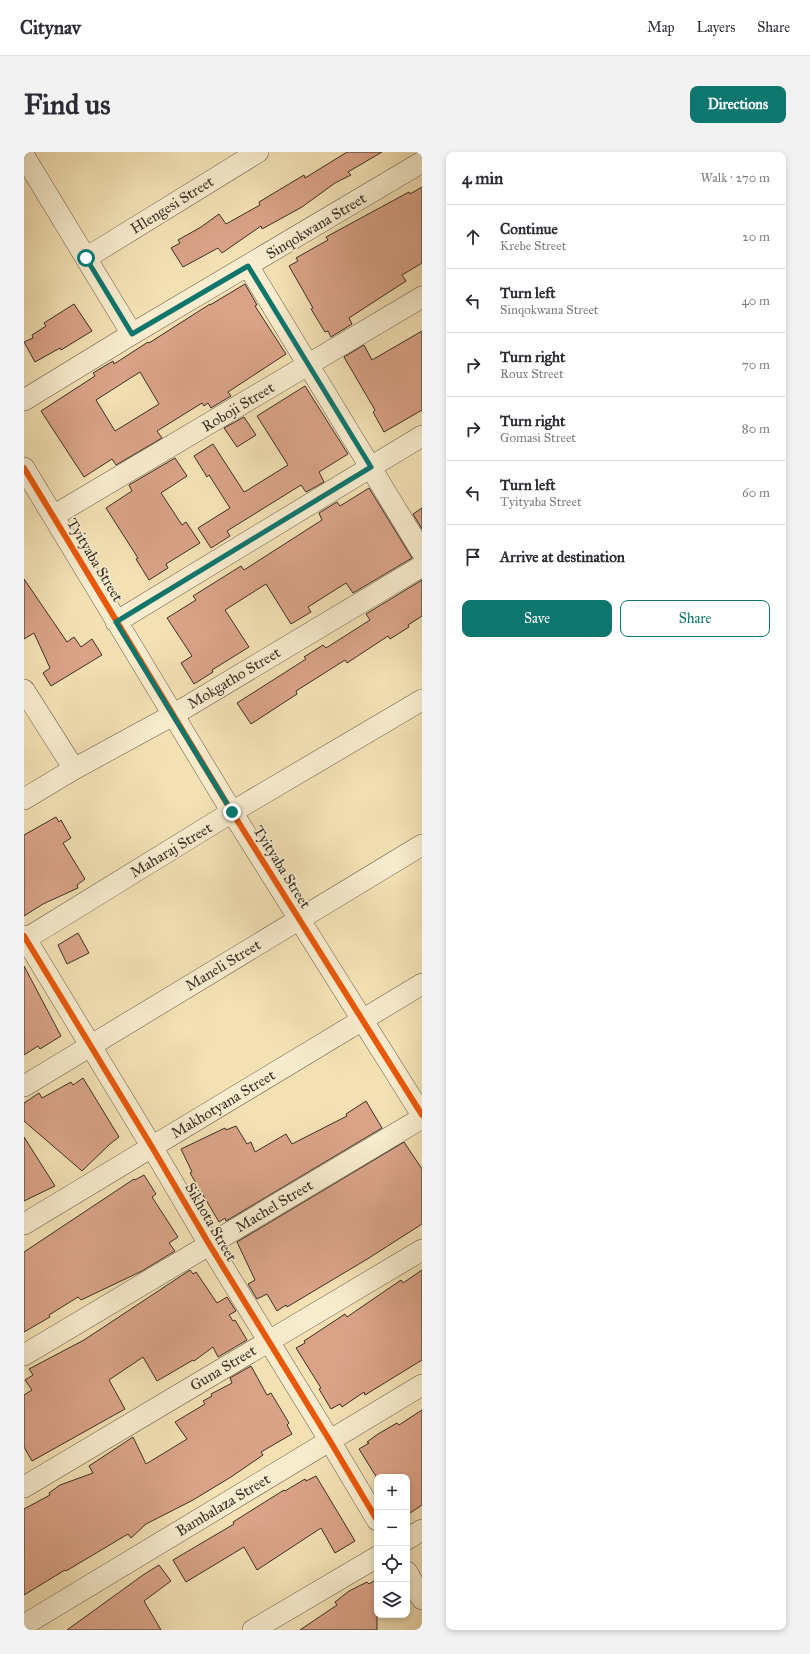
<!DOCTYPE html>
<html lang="en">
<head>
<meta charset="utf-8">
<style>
	:root { --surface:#fff; --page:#f2f2f3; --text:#2b2b33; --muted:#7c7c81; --line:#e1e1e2; --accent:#0f766e }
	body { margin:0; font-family:"IM FELL Great Primer",serif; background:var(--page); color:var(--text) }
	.controls { position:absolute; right:12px; bottom:12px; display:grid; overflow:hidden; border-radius:8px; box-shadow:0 2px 6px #0003 }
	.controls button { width:36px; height:36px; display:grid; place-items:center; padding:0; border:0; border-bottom:1px solid var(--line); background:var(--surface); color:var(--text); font:20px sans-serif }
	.stop { position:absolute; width:12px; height:12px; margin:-9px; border:3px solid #0f766e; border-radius:50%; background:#fff }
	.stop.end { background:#0f766e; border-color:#fff; box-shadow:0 1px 4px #0008 }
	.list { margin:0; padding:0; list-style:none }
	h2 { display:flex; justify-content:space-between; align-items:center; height:52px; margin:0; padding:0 16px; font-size:17px }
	h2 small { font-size:13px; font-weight:400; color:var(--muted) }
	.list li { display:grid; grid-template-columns:26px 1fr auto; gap:12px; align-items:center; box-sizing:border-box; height:64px; padding:0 16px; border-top:1px solid var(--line) }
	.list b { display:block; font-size:15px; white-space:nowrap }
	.list p { margin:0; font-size:13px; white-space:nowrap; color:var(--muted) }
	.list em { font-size:13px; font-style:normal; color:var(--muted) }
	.actions { display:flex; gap:8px; padding:12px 16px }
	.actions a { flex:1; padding:9px 0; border:1px solid var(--accent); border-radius:8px; text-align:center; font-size:14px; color:var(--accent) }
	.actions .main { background:var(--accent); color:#fff }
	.icon { flex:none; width:22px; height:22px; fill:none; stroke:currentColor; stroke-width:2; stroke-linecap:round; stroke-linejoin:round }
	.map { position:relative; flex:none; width:398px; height:1478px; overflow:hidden; border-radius:8px }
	header { display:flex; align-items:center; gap:24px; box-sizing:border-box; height:56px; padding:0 20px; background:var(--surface); border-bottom:1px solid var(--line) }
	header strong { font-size:19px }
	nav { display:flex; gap:22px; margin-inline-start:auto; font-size:14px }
	.intro { display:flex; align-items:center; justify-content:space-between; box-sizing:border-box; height:96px; padding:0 24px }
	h1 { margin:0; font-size:28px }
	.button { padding:10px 18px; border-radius:8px; background:var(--accent); color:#fff; font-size:14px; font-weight:700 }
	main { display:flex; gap:24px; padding:0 24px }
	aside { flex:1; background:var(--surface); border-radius:8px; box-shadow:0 2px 6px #0003 }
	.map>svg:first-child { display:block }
	.building { fill:#daa388; stroke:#3a2f27; fill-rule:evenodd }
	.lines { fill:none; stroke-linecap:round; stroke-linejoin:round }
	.minor-casing { stroke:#685c4a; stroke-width:22 }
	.minor { stroke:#f7ecce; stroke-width:21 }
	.cycleway-casing { stroke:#f7ecce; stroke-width:8 }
	.cycleway { stroke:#e8590c; stroke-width:6 }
	.route { stroke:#0f766e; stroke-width:5 }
	.labels { text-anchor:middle; stroke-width:3.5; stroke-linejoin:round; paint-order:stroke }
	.street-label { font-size:15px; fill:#3a2f27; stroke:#f7ecce }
</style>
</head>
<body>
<header>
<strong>Citynav</strong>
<nav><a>Map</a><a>Layers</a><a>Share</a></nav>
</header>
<div class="intro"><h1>Find us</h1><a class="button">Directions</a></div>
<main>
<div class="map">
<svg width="398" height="1478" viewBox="0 0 398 1478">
	<rect width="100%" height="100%" fill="#f3e1b4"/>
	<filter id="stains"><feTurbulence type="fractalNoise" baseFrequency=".005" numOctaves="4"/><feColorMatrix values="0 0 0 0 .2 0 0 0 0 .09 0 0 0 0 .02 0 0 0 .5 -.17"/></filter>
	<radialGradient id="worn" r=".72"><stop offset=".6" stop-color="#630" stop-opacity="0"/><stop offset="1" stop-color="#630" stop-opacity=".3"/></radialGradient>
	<path class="building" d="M 323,0 L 358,0 L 324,20 L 327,23 L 311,31 L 278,55 L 238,77 L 237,74 L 198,101 L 194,96 L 159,115 L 147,96 L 156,91 L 154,88 L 177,75 L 195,62 L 202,72 L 236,53 L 235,50 L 280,23 L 281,26 Z
		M 398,35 L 398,111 L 378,123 L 382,129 L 325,166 L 328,172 L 307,185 L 304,179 L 301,180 L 287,157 L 289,156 L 265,114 L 274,109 L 272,106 L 304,88 L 302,85 L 385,40 L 386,42 Z
		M 221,132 L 233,153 L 231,154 L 262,202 L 204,240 L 207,244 L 187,256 L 184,251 L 180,254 L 178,251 L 133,279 L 138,286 L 92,313 L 88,307 L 60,325 L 17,259 L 71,224 L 69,221 L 89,209 L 90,212 L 124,190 L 125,191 L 186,152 L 186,153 ZM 116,220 L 135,252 L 91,279 L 72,248 Z
		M 50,152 L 68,179 L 37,198 L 36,196 L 11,210 L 0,190 L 9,186 L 8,183 L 22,174 L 20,171 Z
		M 398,179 L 398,258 L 360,280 L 349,260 L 351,258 L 320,205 L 340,193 L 348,208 Z
		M 281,234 L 324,302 L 295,320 L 300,330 L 282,340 L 277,333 L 203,379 L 206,384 L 187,396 L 174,376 L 206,356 L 185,323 L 183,325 L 170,304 L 189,292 L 220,340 L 222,339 L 264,313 L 233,264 Z
		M 220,265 L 232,283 L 213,295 L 200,276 Z
		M 151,306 L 163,324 L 137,341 L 158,373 L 162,370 L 176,391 L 142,412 L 144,416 L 125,428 L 112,407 L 114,406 L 82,356 L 108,339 L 105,333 Z
		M 345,336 L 388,406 L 329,441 L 322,431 L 284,455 L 287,460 L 267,472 L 242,432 L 201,458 L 225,495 L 188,518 L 189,520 L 170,532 L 157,511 L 168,504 L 143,466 L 172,448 L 169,444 L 217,414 L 220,418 L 298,368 L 295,361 L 313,350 L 316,354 Z
		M 398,356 L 398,377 L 389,362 Z
		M 0,427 L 43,490 L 50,485 L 57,495 L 68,487 L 78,503 L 27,534 L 19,521 L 26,516 L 10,481 L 0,487 Z
		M 398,428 L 398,464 L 384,473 L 385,475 L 366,487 L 364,484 L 323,511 L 321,508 L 272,539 L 273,542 L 227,572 L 213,551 L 282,507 L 280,505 L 299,493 L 302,496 L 346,468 L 342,462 Z
		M 32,665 L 35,670 L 37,668 L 47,686 L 39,691 L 61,727 L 53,733 L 54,736 L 19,752 L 0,764 L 0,683 Z
		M 54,781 L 65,801 L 43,812 L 34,793 Z
		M 0,814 L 37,884 L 16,897 L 14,894 L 0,903 Z
		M 59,926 L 95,985 L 87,991 L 58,1019 L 0,969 L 0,951 L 15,941 L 18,946 L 47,930 L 49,933 Z
		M 342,949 L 358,976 L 202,1069 L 201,1066 L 195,1070 L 166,1021 L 168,1020 L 157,997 L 201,976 L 202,978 L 212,974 L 223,992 L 227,990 L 231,1000 L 262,982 L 268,992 L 323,964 L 322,962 Z
		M 0,985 L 31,1034 L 0,1049 Z
		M 380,990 L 398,1017 L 398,1072 L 345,1106 L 263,1155 L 262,1153 L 253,1159 L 243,1142 L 233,1147 L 224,1132 L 231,1128 L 213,1090 Z
		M 120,1023 L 132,1042 L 128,1045 L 154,1085 L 145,1091 L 151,1099 L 118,1119 L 57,1148 L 54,1145 L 25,1163 L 26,1165 L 0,1180 L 0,1100 L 110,1027 L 111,1028 Z
		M 166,1118 L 169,1122 L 172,1120 L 193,1151 L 203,1145 L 212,1159 L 205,1163 L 209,1169 L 211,1168 L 223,1188 L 194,1205 L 189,1195 L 170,1209 L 169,1208 L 133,1229 L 119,1205 L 85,1228 L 101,1257 L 8,1309 L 0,1295 L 0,1243 L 8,1238 L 1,1228 L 9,1223 L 5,1217 L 60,1188 Z
		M 398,1118 L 398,1208 L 341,1243 L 340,1240 L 318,1255 L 316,1252 L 307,1257 L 295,1237 L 297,1236 L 272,1196 L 281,1191 L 280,1189 L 321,1162 L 323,1165 L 377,1128 L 379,1131 Z
		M 227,1214 L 243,1243 L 247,1241 L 265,1271 L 263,1273 L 268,1282 L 237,1300 L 239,1303 L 207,1325 L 169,1348 L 122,1372 L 107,1386 L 104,1382 L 42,1419 L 41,1418 L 0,1443 L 0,1357 L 26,1343 L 25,1341 L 36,1333 L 69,1321 L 65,1314 L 109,1285 L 122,1312 L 163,1287 L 151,1270 L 181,1252 L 179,1249 L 188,1244 L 187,1242 L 208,1231 L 206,1226 Z
		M 398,1258 L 398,1353 L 383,1363 L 383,1325 L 353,1326 L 335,1297 L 345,1291 L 343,1290 L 354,1282 L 373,1271 L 375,1273 Z
		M 292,1324 L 331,1389 L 311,1401 L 297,1376 L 233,1418 L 220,1395 L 162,1430 L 149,1408 L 210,1372 L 209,1370 L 260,1338 L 261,1339 L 281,1327 L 282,1329 Z
		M 135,1413 L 147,1429 L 120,1449 L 137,1478 L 43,1478 L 119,1423 Z
		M 353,1427 L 353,1478 L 276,1478 L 313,1453 L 311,1450 L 325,1439 L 343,1430 L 345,1432 Z"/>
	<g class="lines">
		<defs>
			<path id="minor" d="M 0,4 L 108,182
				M 62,106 L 234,0
				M 224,114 L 398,400
				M 0,248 L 108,182 L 398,10
				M 0,316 L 208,660 L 398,963
				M 29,364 L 398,145
				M 92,470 L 398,284
				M 0,538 L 50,617
				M 0,647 L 50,617 L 149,563 L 398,414
				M 0,784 L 128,995 L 185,1092 L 306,1289 L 353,1368
				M 0,788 L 208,660 L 398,548
				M 0,934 L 398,693
				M 0,1072 L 398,832
				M 0,1203 L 398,966
				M 0,1335 L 398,1098
				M 383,1387 L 398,1378
				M 383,1420 L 398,1447
				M 0,1473 L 398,1233
				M 229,1478 L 353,1405"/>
		</defs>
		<use href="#minor" class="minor-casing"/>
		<use href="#minor" class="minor"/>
		<defs>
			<path id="cycleway" d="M 0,316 L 208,660 L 398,963
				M 0,784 L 128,995 L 185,1092 L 306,1289 L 353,1368"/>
		</defs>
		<use href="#cycleway" class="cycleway-casing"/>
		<use href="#cycleway" class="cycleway"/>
	</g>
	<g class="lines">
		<path class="route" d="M 62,106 L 108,182 L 224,114 L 347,315 L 92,470 L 208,660"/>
	</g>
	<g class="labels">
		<g class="street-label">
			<text transform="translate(148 53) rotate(-32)" y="5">Hlengesi Street</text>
			<text transform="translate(292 74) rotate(-31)" y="5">Sinqokwana Street</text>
			<text transform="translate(214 255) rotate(-31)" y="5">Roboji Street</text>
			<text transform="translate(71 408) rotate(59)" y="5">Tyityaba Street</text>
			<text transform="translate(210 526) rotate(-31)" y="5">Mokgatho Street</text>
			<text transform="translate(147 698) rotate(-31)" y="5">Maharaj Street</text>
			<text transform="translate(258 715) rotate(58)" y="5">Tyityaba Street</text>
			<text transform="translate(199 813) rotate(-31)" y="5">Maneli Street</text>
			<text transform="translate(199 952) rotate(-31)" y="5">Makhotyana Street</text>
			<text transform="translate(250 1054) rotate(-31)" y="5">Machel Street</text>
			<text transform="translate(187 1070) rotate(60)" y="5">Sikhota Street</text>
			<text transform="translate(199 1216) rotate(-31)" y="5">Guna Street</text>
			<text transform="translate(199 1353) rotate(-31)" y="5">Bambalaza Street</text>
		</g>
	</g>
	<rect width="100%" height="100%" filter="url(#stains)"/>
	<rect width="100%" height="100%" fill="url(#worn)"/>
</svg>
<div class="controls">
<button>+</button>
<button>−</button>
<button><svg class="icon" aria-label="locate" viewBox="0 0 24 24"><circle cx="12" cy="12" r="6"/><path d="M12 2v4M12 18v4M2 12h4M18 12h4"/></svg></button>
<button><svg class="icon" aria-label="layers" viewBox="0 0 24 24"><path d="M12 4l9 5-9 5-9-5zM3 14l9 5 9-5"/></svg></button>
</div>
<div class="stop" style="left:62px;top:106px"></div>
<div class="stop end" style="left:208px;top:660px"></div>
</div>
<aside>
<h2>4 min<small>Walk · 270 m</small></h2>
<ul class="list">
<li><svg class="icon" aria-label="ahead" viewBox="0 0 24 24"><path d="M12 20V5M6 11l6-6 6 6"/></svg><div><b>Continue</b><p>Krebe Street</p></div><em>20 m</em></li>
<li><svg class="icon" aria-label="left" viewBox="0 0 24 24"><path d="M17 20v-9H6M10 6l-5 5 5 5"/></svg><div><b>Turn left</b><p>Sinqokwana Street</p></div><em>40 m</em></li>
<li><svg class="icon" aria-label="right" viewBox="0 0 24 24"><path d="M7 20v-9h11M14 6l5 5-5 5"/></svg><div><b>Turn right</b><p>Roux Street</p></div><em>70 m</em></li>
<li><svg class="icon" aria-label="right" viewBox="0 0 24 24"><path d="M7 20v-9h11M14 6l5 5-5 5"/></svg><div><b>Turn right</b><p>Gomasi Street</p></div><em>80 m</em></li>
<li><svg class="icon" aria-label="left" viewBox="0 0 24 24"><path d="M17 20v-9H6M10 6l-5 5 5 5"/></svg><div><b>Turn left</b><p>Tyityaba Street</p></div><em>60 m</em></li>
<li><svg class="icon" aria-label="arrive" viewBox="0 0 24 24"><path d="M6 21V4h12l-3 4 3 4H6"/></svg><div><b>Arrive at destination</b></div></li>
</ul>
<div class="actions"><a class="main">Save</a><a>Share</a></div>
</aside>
</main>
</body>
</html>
